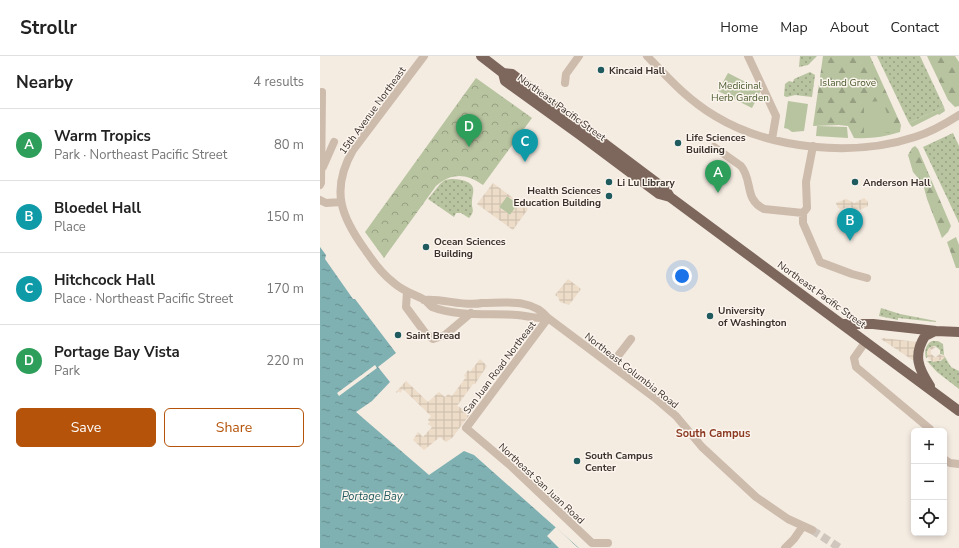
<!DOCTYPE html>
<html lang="en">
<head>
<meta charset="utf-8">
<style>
	:root { --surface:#fff; --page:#f2f2f2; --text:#222; --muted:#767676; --line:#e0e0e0; --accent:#b45309 }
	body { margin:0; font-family:"Nunito Sans",sans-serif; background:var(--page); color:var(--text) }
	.controls { position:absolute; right:12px; bottom:12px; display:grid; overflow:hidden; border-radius:6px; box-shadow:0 2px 6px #0003 }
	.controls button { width:36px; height:36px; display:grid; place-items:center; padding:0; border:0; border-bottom:1px solid var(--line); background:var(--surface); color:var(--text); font:20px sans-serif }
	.you { position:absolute; left:362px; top:220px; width:14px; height:14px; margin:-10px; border:3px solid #fff; border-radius:50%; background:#1a73e8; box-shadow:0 0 0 6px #1a73e833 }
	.badge { display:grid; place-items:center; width:26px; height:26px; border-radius:50%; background:var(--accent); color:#fff; font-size:13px; font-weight:700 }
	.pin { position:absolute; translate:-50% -33px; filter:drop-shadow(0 1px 2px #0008) }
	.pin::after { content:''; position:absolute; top:21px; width:14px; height:12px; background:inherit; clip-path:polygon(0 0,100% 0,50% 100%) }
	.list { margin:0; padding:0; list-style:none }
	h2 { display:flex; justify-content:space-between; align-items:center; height:52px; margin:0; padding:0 16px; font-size:17px }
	h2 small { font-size:13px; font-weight:400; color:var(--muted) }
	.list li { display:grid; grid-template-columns:26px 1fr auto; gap:12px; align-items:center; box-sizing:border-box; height:72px; padding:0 16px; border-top:1px solid var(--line) }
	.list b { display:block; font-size:15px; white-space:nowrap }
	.list p { margin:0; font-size:13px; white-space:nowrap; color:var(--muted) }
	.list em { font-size:13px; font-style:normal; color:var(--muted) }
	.actions { display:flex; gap:8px; padding:12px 16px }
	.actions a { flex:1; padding:9px 0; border:1px solid var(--accent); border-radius:6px; text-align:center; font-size:14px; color:var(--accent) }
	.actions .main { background:var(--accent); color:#fff }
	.icon { flex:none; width:22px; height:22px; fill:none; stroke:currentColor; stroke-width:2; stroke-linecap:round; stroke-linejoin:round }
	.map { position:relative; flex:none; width:639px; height:492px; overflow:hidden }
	header { display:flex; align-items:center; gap:24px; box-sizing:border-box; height:56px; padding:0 20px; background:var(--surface); border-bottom:1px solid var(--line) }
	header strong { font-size:19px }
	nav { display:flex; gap:22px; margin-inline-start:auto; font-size:14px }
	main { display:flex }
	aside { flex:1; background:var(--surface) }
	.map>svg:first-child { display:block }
	.grass { fill:url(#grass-dots) }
	.forest { fill:url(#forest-firs) }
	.park { fill:url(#park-crowns) }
	.garden { fill:#b8c4a0 }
	.plaza { fill:url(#plaza-grid); fill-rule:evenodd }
	.water { fill:url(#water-ripples) }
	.pier { fill:#f4ebe1 }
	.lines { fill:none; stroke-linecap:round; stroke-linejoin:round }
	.minor-tunnel { stroke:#cfc6bd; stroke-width:8; stroke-dasharray:8 4; stroke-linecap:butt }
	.minor { stroke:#cdbbac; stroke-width:8 }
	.major { stroke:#7d675c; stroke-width:10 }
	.poi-dot { fill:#1f5a5e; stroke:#fbf5ee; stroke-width:1.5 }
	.labels { text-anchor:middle; stroke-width:3; stroke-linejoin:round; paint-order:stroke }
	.poi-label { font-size:10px; font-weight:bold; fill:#3b302b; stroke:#fbf5ee; text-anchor:start }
	.park-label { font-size:10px; fill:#4a5a2e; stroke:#fbf5ee }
	.street-label { font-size:10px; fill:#3b302b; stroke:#fbf5ee }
	.neighbourhood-label { font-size:11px; font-weight:bold; fill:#8c3b22; stroke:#fbf5ee }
	.water-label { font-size:11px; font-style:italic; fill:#1f5a5e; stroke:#fbf5ee }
</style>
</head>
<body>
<header>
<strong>Strollr</strong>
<nav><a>Home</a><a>Map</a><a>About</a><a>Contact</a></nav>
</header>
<main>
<aside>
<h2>Nearby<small>4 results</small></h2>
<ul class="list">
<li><span class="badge" style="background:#2e9e5b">A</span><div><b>Warm Tropics</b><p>Park · Northeast Pacific Street</p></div><em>80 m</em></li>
<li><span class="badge" style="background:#0f9aa8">B</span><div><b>Bloedel Hall</b><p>Place</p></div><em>150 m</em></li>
<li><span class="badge" style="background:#0f9aa8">C</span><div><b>Hitchcock Hall</b><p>Place · Northeast Pacific Street</p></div><em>170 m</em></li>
<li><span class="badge" style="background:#2e9e5b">D</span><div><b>Portage Bay Vista</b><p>Park</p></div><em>220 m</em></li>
</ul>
<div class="actions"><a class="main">Save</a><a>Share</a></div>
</aside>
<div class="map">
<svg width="639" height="492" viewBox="0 0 639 492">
	<defs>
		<pattern id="grass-dots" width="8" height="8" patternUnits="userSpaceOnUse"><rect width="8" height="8" fill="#b8c4a0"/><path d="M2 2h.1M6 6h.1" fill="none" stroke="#97a083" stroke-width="1.8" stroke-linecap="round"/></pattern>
		<pattern id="forest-firs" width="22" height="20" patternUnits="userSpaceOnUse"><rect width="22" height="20" fill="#b8c4a0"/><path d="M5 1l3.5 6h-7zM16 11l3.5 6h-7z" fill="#97a083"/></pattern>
		<pattern id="park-crowns" width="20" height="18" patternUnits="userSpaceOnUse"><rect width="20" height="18" fill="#b8c4a0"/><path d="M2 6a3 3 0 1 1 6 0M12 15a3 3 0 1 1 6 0" fill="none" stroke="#97a083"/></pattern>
		<pattern id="plaza-grid" width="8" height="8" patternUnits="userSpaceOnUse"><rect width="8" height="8" fill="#ecdcc8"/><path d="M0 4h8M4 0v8" fill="none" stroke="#cbbdac"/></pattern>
		<pattern id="water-ripples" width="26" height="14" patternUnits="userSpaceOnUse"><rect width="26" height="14" fill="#7fb0b2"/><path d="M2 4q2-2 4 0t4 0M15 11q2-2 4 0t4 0" fill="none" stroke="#699091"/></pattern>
	</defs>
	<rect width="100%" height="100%" fill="#f4ebe1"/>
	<path class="grass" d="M 480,0 L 497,0 L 488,9 L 479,11 Z
		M 557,0 L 600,0 L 624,51 L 589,67 Z
		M 490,16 L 495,19 L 492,41 L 475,39 L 467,41 L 464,40 L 465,28 L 469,25 L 473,26 L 474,23 Z
		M 633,77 L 639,90 L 639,167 L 603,91 Z
		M 131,123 C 137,123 151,124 153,132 C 154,136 152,141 152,145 C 151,153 156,154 149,162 L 141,157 L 136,157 L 134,161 L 108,143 L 120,128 L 125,124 Z
		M 561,252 L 580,258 L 616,265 L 616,266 L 578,262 L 578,264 L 559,260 Z
		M 612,285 L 618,285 L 623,288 L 624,299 L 620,298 L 620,294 L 615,290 L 609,292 L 607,296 L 608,301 L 606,302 C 604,295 606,288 612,285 Z
		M 623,301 L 625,301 L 631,311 L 639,315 L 639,333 L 617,316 L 607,305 L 621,305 Z"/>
	<path class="forest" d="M 503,0 L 550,0 L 581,69 L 580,76 C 564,81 550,83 534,82 L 528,70 L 519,69 L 493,70 Z
		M 607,0 L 635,0 L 639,6 L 639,50 L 635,51 L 628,44 Z
		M 595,90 L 598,93 L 631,170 L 628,176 L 622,182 L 607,143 L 603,128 L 593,116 L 588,99 L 592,92 Z
		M 636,181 L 639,189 L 639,212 L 636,212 L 627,186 Z"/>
	<path class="park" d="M 156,22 L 212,62 L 163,129 C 146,118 133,116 116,130 L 64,202 L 45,176 Z"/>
	<path class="garden" d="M 408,17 L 441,34 L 432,52 L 398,35 Z
		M 468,45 L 488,48 L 484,75 L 472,76 L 468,73 L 464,72 Z
		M 563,45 L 573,76 L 544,79 L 544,46 Z
		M 624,51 L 625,55 L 619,59 L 618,58 L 592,71 L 589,67 Z
		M 497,70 L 527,71 L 528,82 L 496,80 Z
		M 187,140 L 198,148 L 190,159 L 179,151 Z"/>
	<path class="plaza" d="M 173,127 L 208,153 L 193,174 L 157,148 ZM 187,140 L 198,148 L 190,159 L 179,151 Z
		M 544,142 L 548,146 L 548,150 L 540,154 L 539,152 L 535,154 L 530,150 L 521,153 L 518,152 L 516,147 L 526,143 L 534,147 Z
		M 248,223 L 261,233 L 249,249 L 240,246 L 238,241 L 235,239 Z
		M 563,282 L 598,286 L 593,299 L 594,305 L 561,283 Z
		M 612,290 L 616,291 L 611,294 L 611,298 L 615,301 L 616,301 L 619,298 L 623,300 L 624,299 L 625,301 L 622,304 L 613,306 L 609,303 L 607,299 L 608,294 Z
		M 160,303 L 167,310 L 155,328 L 153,328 L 137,350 L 151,357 L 132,382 L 126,386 L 120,381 L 104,394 L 93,384 L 98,376 L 103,381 L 112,371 L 108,368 L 110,366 L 108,364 L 111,360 L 83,333 L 80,337 L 79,335 L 77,337 L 76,336 L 86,325 L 108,346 L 119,336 L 125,341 L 128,338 L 132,340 L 146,321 L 144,320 L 148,314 L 150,316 Z"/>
	<path class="water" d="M 0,191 L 6,199 L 5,203 L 33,243 L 35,243 L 76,297 L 58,311 L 70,326 L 52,345 L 36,356 L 109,419 L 144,395 L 154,399 L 259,492 L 0,492 Z"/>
	<path class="pier" d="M 55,309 L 57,312 L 19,340 L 17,337 Z
		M 236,471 L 257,491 L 259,492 L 239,492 L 227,480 Z"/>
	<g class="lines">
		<path class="minor-tunnel" d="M 492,474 L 520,492"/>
		<path class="minor" d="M 104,0 L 33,94 C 10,134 21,161 46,195 C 54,207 62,218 74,227 C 83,235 93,238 103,243 C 107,245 109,249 112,251 C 138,261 171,257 197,259 C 208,260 217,263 228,262
			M 327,0 C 348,22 368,44 395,60 C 451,94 534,101 595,81 C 611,76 625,68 639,59
			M 428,0 L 456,60 L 452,83
			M 245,27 L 246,18 L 259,0
			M 493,90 L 486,126 L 487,152 L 483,157 L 483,167 L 500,206 L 532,218 L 547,222
			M 394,91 L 421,110 C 433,124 424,144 444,153 L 483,157
			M 3,111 L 14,86
			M 0,129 L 1,127 L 2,36
			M 0,144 L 6,147 L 21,146
			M 87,236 L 86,251 L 106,278 L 113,283 L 125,279 L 151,257
			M 104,244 C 123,242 143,251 162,247 C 185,247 212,242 228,262 L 335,342 L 356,360 L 382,391 L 436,441 L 468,463 L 492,474
			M 228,262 L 146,372 L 192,411 L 272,487 L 288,487
			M 546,285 L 534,302 L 536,311 L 610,373 L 611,375
			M 291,309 L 311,283
			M 624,403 L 630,407 L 639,408
			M 465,492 L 474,483 L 483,470"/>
		<path class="major" d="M 161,0 L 183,17 L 192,18 L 345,133 L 350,141 L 639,355
			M 183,17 L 185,25 L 260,79 L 339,138 L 350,141
			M 524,268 L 553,268 L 616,275 L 639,276
			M 610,330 C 598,312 593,299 605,280 L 615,275"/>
	</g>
	<g class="poi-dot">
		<circle cx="281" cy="14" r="4"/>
		<circle cx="358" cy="87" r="4"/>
		<circle cx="289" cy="126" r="4"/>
		<circle cx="535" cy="126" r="4"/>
		<circle cx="289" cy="140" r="4"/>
		<circle cx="106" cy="191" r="4"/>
		<circle cx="390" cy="260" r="4"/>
		<circle cx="78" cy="279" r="4"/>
		<circle cx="257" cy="405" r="4"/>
	</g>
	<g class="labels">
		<g class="poi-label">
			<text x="289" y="18">Kincaid Hall</text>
			<text x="366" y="85">Life Sciences<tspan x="366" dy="12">Building</tspan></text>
			<text x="297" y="130">Li Lu Library</text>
			<text x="543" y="130">Anderson Hall</text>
			<text x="281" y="138" text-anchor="end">Health Sciences<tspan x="281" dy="12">Education Building</tspan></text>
			<text x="114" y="189">Ocean Sciences<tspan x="114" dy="12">Building</tspan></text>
			<text x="398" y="258">University<tspan x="398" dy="12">of Washington</tspan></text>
			<text x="86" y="283">Saint Bread</text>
			<text x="265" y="403">South Campus<tspan x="265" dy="12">Center</tspan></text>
		</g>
		<g class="park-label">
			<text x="528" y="30">Island Grove</text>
			<text x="420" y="33">Medicinal<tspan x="420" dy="12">Herb Garden</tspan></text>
		</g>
		<g class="street-label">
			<text transform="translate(242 51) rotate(36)" y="4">Northeast Pacific Street</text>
			<text transform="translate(52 54) rotate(-54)" y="4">15th Avenue Northeast</text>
			<text transform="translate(502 238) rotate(36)" y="4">Northeast Pacific Street</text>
			<text transform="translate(179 311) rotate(-53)" y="4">San Juan Road Northeast</text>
			<text transform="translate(312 314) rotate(38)" y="4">Northeast Columbia Road</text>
			<text transform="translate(222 427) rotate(43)" y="4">Northeast San Juan Road</text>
		</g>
		<g class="neighbourhood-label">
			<text x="393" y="381">South Campus</text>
		</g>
		<g class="water-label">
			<text x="52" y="444">Portage Bay</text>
		</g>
	</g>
</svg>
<div class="controls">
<button>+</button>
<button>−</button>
<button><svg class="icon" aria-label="locate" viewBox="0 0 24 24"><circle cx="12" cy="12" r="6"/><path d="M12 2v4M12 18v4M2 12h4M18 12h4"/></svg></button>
</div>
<div class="you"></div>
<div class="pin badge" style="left:398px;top:137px;background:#2e9e5b">A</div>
<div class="pin badge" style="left:530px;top:185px;background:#0f9aa8">B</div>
<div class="pin badge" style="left:205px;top:106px;background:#0f9aa8">C</div>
<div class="pin badge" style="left:149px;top:91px;background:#2e9e5b">D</div>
</div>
</main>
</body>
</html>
